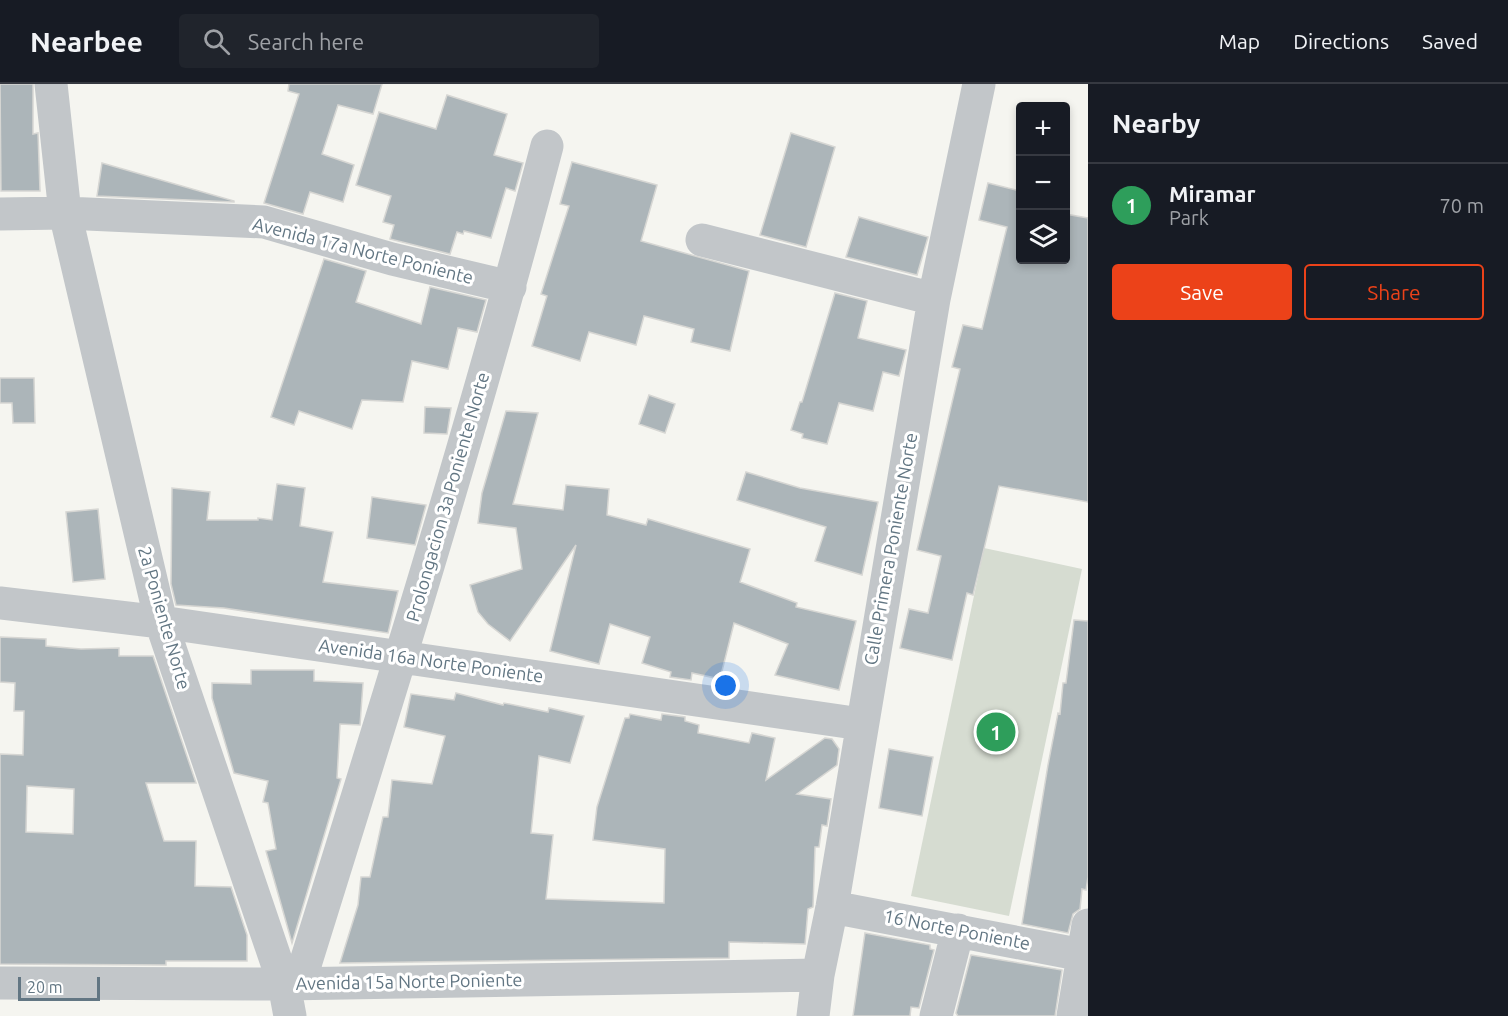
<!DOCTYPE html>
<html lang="en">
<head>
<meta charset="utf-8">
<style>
	:root { --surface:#171b24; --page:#20242c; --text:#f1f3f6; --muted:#9ea1a6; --line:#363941; --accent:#ec4219 }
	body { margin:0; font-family:Ubuntu,sans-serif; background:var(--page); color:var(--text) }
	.controls { position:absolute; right:18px; top:18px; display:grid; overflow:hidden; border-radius:6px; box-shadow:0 3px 9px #0003 }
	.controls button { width:54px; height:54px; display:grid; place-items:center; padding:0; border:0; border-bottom:2px solid var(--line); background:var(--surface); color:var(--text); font:30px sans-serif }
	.scale { position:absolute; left:18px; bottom:15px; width:82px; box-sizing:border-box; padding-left:6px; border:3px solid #627683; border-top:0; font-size:16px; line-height:21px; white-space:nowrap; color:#627683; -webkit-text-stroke:4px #fff; paint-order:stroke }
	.you { position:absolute; left:726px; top:602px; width:21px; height:21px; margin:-15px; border:4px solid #fff; border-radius:50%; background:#1a73e8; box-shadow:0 0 0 9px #1a73e833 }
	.badge { display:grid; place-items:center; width:39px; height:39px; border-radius:50%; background:var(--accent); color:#fff; font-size:20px; font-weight:700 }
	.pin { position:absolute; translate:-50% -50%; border:3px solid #fff; box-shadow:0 2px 6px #0006 }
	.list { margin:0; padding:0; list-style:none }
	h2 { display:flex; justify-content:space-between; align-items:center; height:78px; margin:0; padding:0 24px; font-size:26px }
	h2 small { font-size:20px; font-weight:400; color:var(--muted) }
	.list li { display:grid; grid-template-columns:39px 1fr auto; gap:18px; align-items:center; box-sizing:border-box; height:84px; padding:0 24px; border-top:2px solid var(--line) }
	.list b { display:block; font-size:22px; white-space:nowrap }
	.list p { margin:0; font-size:20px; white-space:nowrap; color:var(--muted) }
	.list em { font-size:20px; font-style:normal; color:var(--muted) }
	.actions { display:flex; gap:12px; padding:18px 24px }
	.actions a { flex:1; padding:14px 0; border:2px solid var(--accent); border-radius:6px; text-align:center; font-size:21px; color:var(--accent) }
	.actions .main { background:var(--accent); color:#fff }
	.icon { flex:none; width:33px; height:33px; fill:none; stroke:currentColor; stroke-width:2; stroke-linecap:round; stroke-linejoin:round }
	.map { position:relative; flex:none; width:1088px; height:932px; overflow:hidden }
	header { display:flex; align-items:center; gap:36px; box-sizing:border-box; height:84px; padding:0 30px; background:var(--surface); border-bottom:2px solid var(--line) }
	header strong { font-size:28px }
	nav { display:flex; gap:33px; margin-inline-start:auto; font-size:21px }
	.search { width:420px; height:54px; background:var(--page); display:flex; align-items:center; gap:15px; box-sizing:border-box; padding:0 21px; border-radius:6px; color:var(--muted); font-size:22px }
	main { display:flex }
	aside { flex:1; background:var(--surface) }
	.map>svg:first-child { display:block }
	.green { fill:#d6dcd1 }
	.building { fill:#acb5b9; stroke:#d6d6d3; stroke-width:1.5; fill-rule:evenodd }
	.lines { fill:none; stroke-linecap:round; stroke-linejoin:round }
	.minor { stroke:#c2c6c9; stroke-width:33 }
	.labels { text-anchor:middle; stroke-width:6; stroke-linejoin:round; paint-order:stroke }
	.street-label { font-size:18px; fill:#627683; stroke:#fff }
</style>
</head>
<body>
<header>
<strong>Nearbee</strong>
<div class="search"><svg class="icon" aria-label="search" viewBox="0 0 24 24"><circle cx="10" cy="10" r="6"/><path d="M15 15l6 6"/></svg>Search here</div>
<nav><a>Map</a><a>Directions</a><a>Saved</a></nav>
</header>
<main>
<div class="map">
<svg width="1088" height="932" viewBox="0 0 1088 932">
	<rect width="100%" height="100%" fill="#f5f5f0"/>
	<path class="green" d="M 984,464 L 1082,485 L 1009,832 L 911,812 Z"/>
	<path class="building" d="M 0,0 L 33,0 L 33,50 L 38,49 L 40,107 L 1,107 Z
		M 289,0 L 382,0 L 373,30 L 338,21 L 322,70 L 354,81 L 343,118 L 310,108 L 303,130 L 264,119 L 299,10 L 288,7 Z
		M 447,11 L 507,30 L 494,71 L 523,79 L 515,107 L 506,104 L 491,154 L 464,147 L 463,150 L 457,148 L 450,170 L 390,155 L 394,141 L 383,138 L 391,112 L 356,101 L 379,28 L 436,45 Z
		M 791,49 L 835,63 L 806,163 L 760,151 Z
		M 572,78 L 657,101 L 641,157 L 749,187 L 730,267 L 691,258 L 694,245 L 644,232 L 636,261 L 589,248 L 580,277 L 532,262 L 547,212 L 541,210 L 569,122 L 560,120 Z
		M 102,79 L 234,117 L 234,118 L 97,112 Z
		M 988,99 L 1020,107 L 1020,176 L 1065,176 L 1065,130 L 1088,134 L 1088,418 L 999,402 L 973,511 L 967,509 L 952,576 L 900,564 L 909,525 L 928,529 L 941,472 L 917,466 L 960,285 L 952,283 L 963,241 L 982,245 L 1007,143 L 979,136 Z
		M 859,133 L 928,153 L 917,191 L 846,173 Z
		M 324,175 L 366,187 L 356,218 L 421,240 L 430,203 L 486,216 L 477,248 L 458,244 L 448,285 L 412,277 L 403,318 L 362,316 L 352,345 L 299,327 L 294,341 L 271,333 Z
		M 835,209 L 867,217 L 858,254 L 906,266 L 899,292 L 883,288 L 873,327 L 839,319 L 827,360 L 802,354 L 803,350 L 791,346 L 800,318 L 802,318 Z
		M 0,294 L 34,294 L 35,339 L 13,339 L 12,319 L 0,319 Z
		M 649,311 L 675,320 L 665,349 L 639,340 Z
		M 425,323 L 451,324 L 447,350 L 424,349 Z
		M 506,327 L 538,329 L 513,420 L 563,426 L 566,401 L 609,405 L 607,431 L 646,441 L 648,435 L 750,465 L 740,498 L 797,519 L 796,523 L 856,537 L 839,606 L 775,591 L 788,560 L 734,539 L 720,595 L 692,589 L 691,596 L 670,593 L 671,588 L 642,579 L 650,553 L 610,540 L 599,580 L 550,567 L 576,461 L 510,557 L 488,540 L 478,528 L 470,501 L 522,485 L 516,444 L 478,439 L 482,409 Z
		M 746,388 L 800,404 L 878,418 L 862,491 L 815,477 L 826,443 L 737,416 Z
		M 277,400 L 305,404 L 300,442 L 333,448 L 323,498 L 398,507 L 388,549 L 224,524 L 176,521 L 171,500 L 172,404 L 210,408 L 207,436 L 258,436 L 258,434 L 272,436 Z
		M 372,413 L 426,421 L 415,461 L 367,454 Z
		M 98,425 L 105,495 L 73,498 L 66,428 Z
		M 1074,536 L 1088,537 L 1088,793 L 1086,806 L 1082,805 L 1080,825 L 1073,830 L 1068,849 L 1022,840 L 1048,681 L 1058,629 L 1060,630 L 1063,599 L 1066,599 Z
		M 0,553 L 46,555 L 46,562 L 81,565 L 119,564 L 119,572 L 153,572 L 196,699 L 146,699 L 164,757 L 196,757 L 195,802 L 231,803 L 247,851 L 247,877 L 166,877 L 166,881 L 0,880 L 0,670 L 23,671 L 24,627 L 14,627 L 15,599 L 0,598 ZM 27,702 L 74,705 L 73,750 L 26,748 Z
		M 251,586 L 314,586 L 314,597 L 363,599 L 360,641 L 340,640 L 337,694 L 341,695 L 292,859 L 266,767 L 276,765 L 268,719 L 263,718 L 268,697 L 234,689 L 212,614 L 212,599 L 251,600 Z
		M 456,609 L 503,621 L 504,619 L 548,628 L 549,624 L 584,632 L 570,679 L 539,672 L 531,749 L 553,751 L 546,815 L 664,819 L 665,765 L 593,756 L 597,723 L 625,634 L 629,634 L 630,630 L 661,636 L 662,630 L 685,633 L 685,637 L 699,641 L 698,649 L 749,659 L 752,649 L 775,654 L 766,696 L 825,654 L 832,655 L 839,665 L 837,681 L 797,710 L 831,715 L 827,742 L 822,741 L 819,763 L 815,763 L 813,823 L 808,825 L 805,860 L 729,858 L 729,874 L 340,879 L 358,821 L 361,793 L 370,793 L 383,733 L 388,733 L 392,696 L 432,700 L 445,652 L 404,643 L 411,610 L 454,616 Z
		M 889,665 L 933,673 L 922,732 L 879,724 Z
		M 865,849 L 930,861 L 930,865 L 934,866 L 919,924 L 911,923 L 910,932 L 853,932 Z
		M 971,871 L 1062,886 L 1055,932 L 958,932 L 956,929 Z"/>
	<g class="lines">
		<path class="minor" d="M 51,0 L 65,129 L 161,538 L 284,900 L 290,932
			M 0,130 L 65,129 L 264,138 L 392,175 L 510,203
			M 702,156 L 934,215
			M 0,519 L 161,538 L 861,640
			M 832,823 L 1088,872
			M 0,899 L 284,900 L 818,891
			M 299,900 C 386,622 473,344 547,62
			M 813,932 L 818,891 L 832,823 L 934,215 L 979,0
			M 936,932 L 958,846
			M 1073,932 L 1088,841"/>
	</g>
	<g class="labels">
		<g class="street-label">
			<text transform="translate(363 167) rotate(14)" y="6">Avenida 17a Norte Poniente</text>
			<text transform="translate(448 413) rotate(-74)" y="6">Prolongacion 3a Poniente Norte</text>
			<text transform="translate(891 465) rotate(-80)" y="6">Calle Primera Poniente Norte</text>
			<text transform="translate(164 534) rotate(74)" y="6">2a Poniente Norte</text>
			<text transform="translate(431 577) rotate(8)" y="6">Avenida 16a Norte Poniente</text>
			<text transform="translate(957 846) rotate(11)" y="6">16 Norte Poniente</text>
			<text transform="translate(409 898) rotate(-1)" y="6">Avenida 15a Norte Poniente</text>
		</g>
	</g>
</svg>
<div class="controls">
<button>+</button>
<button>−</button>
<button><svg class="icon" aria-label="layers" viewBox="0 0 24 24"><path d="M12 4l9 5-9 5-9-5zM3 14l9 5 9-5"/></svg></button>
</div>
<div class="scale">20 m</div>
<div class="you"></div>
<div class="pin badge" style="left:996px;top:648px;background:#2e9e5b">1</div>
</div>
<aside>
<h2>Nearby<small></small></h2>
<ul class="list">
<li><span class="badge" style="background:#2e9e5b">1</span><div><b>Miramar</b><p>Park</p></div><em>70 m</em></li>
</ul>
<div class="actions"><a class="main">Save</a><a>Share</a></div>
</aside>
</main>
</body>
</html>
